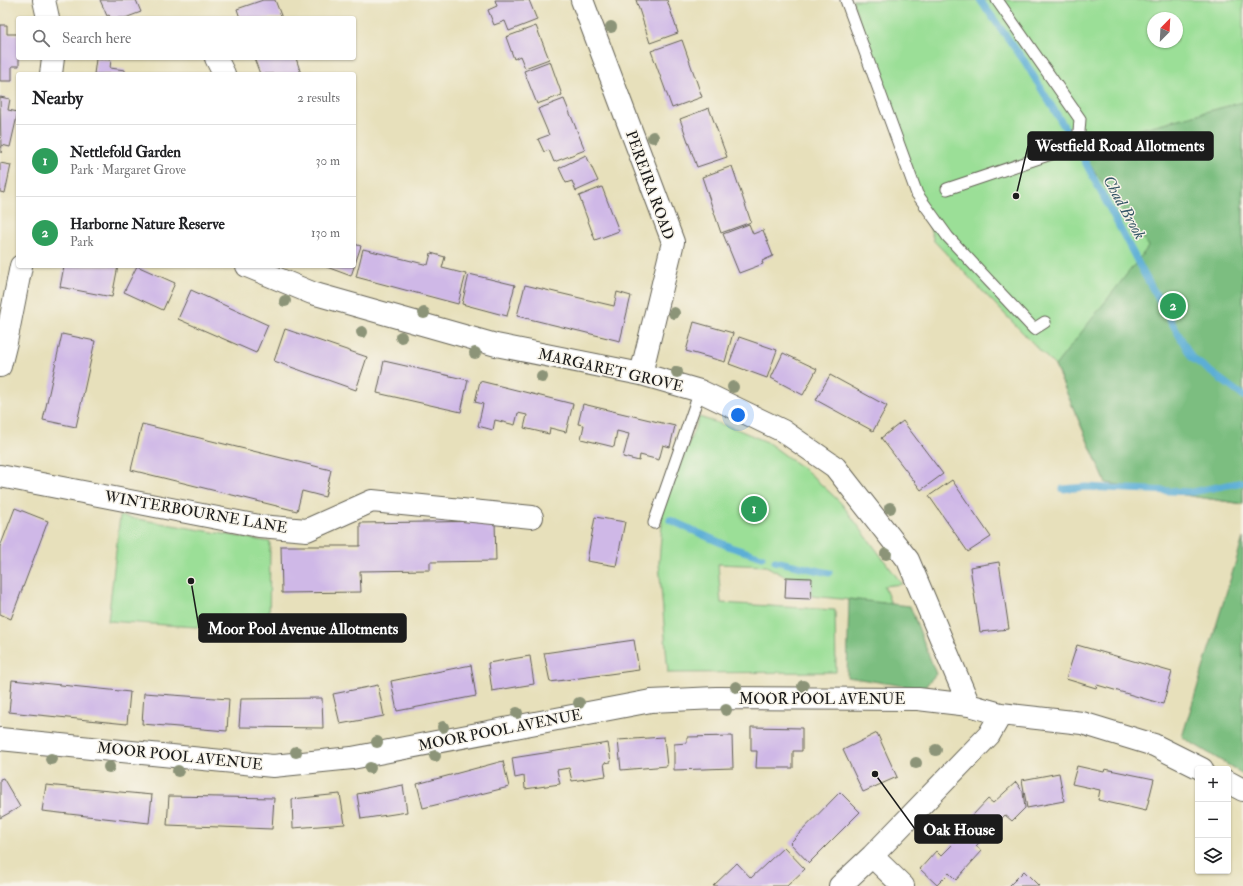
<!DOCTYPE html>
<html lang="en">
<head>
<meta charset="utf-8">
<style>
	:root { --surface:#fff; --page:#f2f2f2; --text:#202124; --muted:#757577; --line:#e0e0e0; --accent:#7c3aed }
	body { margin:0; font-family:"IM FELL Double Pica",serif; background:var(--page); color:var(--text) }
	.controls { position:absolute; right:12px; bottom:12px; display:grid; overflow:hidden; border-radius:4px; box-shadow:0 1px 3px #0004 }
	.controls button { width:36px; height:36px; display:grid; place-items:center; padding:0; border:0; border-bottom:1px solid var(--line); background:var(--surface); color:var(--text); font:20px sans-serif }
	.compass { position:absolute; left:1147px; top:12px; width:36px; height:36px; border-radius:50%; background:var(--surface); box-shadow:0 1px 3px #0004; rotate:24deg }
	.you { position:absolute; left:738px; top:415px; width:14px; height:14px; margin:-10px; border:3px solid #fff; border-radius:50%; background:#1a73e8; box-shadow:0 0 0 6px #1a73e833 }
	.badge { display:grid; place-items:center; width:26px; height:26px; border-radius:50%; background:var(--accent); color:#fff; font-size:13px; font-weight:700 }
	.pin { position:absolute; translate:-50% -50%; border:2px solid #fff; box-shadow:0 1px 4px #0006 }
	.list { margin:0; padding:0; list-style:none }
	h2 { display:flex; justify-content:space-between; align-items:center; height:52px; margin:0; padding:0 16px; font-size:17px }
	h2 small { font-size:13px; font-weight:400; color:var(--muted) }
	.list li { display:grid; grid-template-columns:26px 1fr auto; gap:12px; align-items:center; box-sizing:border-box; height:72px; padding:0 16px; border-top:1px solid var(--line) }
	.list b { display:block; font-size:15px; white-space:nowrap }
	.list p { margin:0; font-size:13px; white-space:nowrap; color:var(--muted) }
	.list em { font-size:13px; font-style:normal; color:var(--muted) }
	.icon { flex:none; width:22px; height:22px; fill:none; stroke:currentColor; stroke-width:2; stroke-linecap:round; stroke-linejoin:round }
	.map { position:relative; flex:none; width:1243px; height:886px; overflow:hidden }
	.search { position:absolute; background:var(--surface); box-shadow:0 1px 3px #0004; left:16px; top:16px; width:340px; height:44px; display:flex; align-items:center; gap:10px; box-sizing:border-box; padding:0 14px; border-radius:4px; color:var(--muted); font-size:15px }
	.panel { position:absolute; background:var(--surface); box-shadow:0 1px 3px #0004; left:16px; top:72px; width:340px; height:196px; border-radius:4px }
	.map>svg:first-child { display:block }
	.green { fill:#9bdf97; stroke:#5c7e5a; fill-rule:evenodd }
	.forest { fill:#7cbe80; stroke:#4c6d4e }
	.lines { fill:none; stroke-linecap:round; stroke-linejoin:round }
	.stream { stroke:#5baed6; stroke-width:7 }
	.building { fill:#cfb8e7 }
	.lane-casing { stroke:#636154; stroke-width:13 }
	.street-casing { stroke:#636154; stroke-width:24 }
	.lane { stroke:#fff; stroke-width:11 }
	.street { stroke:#fff; stroke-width:22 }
	.tree { fill:#8c9478 }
	.labels { text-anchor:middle; stroke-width:3; stroke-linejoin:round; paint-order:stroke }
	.street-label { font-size:15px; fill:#1c1c1c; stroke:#f7f3e8 }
	.water-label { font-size:16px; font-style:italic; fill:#355666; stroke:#f7f3e8 }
	.leader { fill:none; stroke:#1c1c1c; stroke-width:1.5 }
	.callout-dot { fill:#1c1c1c; stroke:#f7f3e8; stroke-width:1.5 }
	.callout { fill:#1c1c1c; stroke:#1c1c1c; stroke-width:1.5 }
	.callout-label { font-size:16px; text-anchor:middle; font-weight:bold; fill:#fff }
</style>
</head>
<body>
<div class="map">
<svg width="1243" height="886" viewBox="0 0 1243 886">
	<rect width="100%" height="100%" fill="#f7f3e8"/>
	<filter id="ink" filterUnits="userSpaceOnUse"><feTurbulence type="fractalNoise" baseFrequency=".025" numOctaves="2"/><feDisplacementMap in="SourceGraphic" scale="8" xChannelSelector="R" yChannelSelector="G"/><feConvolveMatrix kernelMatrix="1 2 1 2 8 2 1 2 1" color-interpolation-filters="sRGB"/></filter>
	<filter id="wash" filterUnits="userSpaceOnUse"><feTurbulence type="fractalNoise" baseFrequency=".012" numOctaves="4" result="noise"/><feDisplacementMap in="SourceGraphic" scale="16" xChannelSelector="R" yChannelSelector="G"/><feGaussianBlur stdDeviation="0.9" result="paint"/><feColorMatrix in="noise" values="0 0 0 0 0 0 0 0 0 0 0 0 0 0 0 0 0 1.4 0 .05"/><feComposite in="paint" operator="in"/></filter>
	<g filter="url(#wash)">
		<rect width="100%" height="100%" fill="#e7e0bb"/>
		<path class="green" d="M 852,0 L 1243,0 L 1243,504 L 1106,483 L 1055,366 L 934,241 L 905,151 ZM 1153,18 L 1177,18 L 1177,42 L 1153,42 Z
			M 699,417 L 739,430 L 767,442 L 808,472 L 841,503 L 902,584 L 884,586 L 891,604 L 811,596 L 811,578 L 786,577 L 766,566 L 718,564 L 721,603 L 835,610 L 836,672 L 668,673 L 659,563 L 662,523 L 660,516 Z
			M 120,516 L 270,542 L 269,632 L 108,621 Z"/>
		<path class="forest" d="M 1243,102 L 1243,504 L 1106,483 L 1055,366 L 1149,246 L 1076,146 Z
			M 1243,538 L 1243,774 L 1182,737 Z
			M 849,599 L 910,606 L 936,674 L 923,689 L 847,677 Z"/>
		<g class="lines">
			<path class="stream" d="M 980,0 L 1025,62 L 1082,156 L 1143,272 L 1192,358 L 1243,396
				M 1063,489 L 1086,487 L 1192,492 L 1243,482
				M 670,520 L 730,547 L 762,557
				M 775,561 L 829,573"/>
		</g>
		<g id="blocks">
			<path class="building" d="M 100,0 L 136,0 L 141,12 L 125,18 L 111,18 L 109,15 L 107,16 Z
				M 263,0 L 275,0 L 282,18 L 240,18 L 237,9 Z
				M 495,0 L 529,0 L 537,20 L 509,31 L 505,21 L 494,25 L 488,10 L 497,6 Z
				M 636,0 L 667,0 L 678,33 L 650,43 Z
				M 0,25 L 7,25 L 7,34 L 18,34 L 18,58 L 19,58 L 19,66 L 12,66 L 12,81 L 0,81 Z
				M 536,26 L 549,59 L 525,68 L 520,56 L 514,59 L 506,37 Z
				M 682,40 L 702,97 L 672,108 L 651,51 Z
				M 254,58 L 296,58 L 301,74 L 260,74 Z
				M 96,59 L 111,60 L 110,68 L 125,70 L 125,74 L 94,74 Z
				M 550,61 L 562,95 L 537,104 L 524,71 Z
				M 0,97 L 10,99 L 8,110 L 18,112 L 10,147 L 2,145 L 1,153 Z
				M 564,99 L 585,150 L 554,162 L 549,150 L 544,152 L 538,139 L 549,135 L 538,109 Z
				M 709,108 L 727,157 L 697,167 L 680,119 Z
				M 586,155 L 598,181 L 576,191 L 572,181 L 566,183 L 559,168 Z
				M 0,163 L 11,165 L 5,193 L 0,192 Z
				M 732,166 L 751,222 L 721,233 L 702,177 Z
				M 602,187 L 619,231 L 595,240 L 579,196 Z
				M 749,224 L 753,234 L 763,230 L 773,256 L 762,261 L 763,264 L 739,273 L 723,234 Z
				M 354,244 L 361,246 L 351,276 L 324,266 L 354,266 Z
				M 363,249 L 428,265 L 431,253 L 445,257 L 442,268 L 466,274 L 458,304 L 356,277 Z
				M 64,266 L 118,266 L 112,297 L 60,287 Z
				M 137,266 L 175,283 L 163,310 L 124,292 Z
				M 469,274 L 515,285 L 507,316 L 462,304 Z
				M 525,285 L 614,306 L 617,292 L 631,296 L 620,341 L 517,316 Z
				M 191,290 L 268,325 L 256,353 L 178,319 Z
				M 694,322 L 733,333 L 725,362 L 686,351 Z
				M 285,329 L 367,357 L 356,390 L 274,361 Z
				M 62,334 L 95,341 L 76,427 L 43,420 Z
				M 739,337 L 777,350 L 767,378 L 729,364 Z
				M 783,353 L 817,369 L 803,395 L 771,378 Z
				M 384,361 L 468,380 L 461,412 L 377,393 Z
				M 830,375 L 887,406 L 873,431 L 816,400 Z
				M 480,381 L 573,404 L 566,432 L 550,428 L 549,434 L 524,428 L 527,415 L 518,413 L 515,425 L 495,420 L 493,430 L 478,426 L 483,404 L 475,402 Z
				M 583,404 L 675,426 L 670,447 L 663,445 L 659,460 L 640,455 L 639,461 L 623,457 L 629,434 L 617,431 L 614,447 L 581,439 L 584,425 L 578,424 Z
				M 903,421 L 943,474 L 921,490 L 881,438 Z
				M 142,424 L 331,470 L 325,497 L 302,491 L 297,511 L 131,470 Z
				M 952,480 L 991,537 L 968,552 L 929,496 Z
				M 15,508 L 48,521 L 11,619 L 0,614 L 0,547 Z
				M 595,517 L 625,522 L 616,566 L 587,561 Z
				M 495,521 L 496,561 L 430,562 L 430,570 L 360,571 L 361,592 L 282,593 L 281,546 L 360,546 L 360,523 Z
				M 999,562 L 1009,629 L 980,632 L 970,567 Z
				M 786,577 L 812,578 L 811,599 L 785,598 Z
				M 634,640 L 639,670 L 550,682 L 544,653 Z
				M 1077,645 L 1172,672 L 1163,704 L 1097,685 L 1096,688 L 1066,679 Z
				M 530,656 L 534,684 L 492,691 L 488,663 Z
				M 471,665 L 476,696 L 397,711 L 391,681 Z
				M 12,680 L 130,692 L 127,724 L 9,712 Z
				M 378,685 L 384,716 L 340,724 L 333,694 Z
				M 144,693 L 229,699 L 227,731 L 142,724 Z
				M 322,698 L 323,728 L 239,727 L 241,699 Z
				M 751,727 L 802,728 L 802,751 L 793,751 L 793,768 L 756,768 L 757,751 L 751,751 Z
				M 877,733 L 897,777 L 863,792 L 843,750 Z
				M 732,736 L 733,768 L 674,770 L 674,744 L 687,743 L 687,737 Z
				M 664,737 L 667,766 L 621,770 L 618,740 Z
				M 608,743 L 611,762 L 604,763 L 606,776 L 572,781 L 569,768 L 557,770 L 560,784 L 525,789 L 524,776 L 515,778 L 512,758 Z
				M 503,761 L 509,787 L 423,808 L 417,784 Z
				M 1077,766 L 1104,772 L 1105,769 L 1154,779 L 1146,811 L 1098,800 L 1100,790 L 1072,784 Z
				M 1059,773 L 1064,801 L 1027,808 L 1022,780 Z
				M 3,778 L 20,807 L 0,818 L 0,779 Z
				M 1016,782 L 1023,792 L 1025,808 L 1012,821 L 1005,815 L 985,836 L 976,846 L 982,851 L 956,880 L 949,873 L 937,885 L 920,869 L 936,851 L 941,856 L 961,836 L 957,832 L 988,799 L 993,803 Z
				M 46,785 L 152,795 L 149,823 L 42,811 Z
				M 403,785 L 407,812 L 361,819 L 357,794 Z
				M 840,792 L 860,812 L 809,863 L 790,843 Z
				M 340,794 L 345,824 L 293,828 L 292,799 Z
				M 169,796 L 274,798 L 272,829 L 167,825 Z
				M 784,847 L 805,869 L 787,886 L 713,886 L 737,863 L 751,878 Z
				M 1024,871 L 1039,886 L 1009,886 Z"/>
		</g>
	</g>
	<g filter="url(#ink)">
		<use href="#blocks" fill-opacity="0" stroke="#636154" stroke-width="1"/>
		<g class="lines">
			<defs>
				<path id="lane" d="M 846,0 L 917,194 L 948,237 L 1034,329 L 1045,322
					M 947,189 L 1072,147 L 1078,144 L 1080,119 L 997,0
					M 654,523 L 700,391"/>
				<path id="street" d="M 44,0 L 48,18
					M 582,0 L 673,242 L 641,374
					M 216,58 L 224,74
					M 51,74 L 53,58
					M 247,266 L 312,293 L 496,345 L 641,374 L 700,391 L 783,431 L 835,467 L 908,560 L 969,705
					M 0,366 L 6,342 L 21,266
					M 0,476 L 259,526 L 307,530 L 372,501 L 532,517
					M 0,739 L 273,766 L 352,758 L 651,701 L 716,698 L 918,699 L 969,705 L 1001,714
					M 1228,782 L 1243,790
					M 872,856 L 903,886
					M 840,886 L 872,856 L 989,735 L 1001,714 L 1082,723 L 1154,745 L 1202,769"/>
			</defs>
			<use href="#lane" class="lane-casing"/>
			<use href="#street" class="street-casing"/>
			<use href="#lane" class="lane"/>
			<use href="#street" class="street"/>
		</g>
		<g class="tree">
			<circle cx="611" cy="27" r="6"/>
			<circle cx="653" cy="137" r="6"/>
			<circle cx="285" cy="301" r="6"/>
			<circle cx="424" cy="313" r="6"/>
			<circle cx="674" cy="313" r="6"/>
			<circle cx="362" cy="332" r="6"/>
			<circle cx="401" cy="337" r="6"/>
			<circle cx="475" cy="353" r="6"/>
			<circle cx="677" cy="372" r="6"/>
			<circle cx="542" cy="377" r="6"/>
			<circle cx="733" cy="387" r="6"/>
			<circle cx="890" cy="508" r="6"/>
			<circle cx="886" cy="554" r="6"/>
			<circle cx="803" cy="686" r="6"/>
			<circle cx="736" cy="687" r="6"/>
			<circle cx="579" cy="703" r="6"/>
			<circle cx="726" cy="710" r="6"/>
			<circle cx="517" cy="713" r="6"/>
			<circle cx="443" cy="727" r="6"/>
			<circle cx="377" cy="742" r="6"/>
			<circle cx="936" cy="750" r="6"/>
			<circle cx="296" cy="752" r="6"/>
			<circle cx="435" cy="756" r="6"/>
			<circle cx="51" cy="759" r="6"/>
			<circle cx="916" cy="763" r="6"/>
			<circle cx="109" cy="767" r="6"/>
			<circle cx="370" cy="768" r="6"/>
			<circle cx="178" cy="771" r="6"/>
		</g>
	</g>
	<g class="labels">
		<g class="street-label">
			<text transform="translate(650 185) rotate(70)" y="5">PEREIRA ROAD</text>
			<text transform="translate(611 370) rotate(13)" y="5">MARGARET GROVE</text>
			<text transform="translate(196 512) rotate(10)" y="5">WINTERBOURNE LANE</text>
			<text x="822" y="704">MOOR POOL AVENUE</text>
			<text transform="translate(500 730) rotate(-11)" y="5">MOOR POOL AVENUE</text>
			<text transform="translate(180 756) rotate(6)" y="5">MOOR POOL AVENUE</text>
		</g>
		<g class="water-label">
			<text transform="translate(1125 207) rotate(61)" y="6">Chad Brook</text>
		</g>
	</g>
	<path class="leader" d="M1016 196L1028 146M191 581L199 628M875 774L915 829"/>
	<g class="callout-dot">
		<circle cx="1016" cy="196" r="4"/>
		<circle cx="191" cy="581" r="4"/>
		<circle cx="875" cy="774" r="4"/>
	</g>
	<g class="callout">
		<rect x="1028" y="132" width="185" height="28" rx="4"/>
		<rect x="199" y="614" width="207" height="28" rx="4"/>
		<rect x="915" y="815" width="87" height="28" rx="4"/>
	</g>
	<g class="callout-label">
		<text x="1120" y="151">Westfield Road Allotments</text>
		<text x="303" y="634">Moor Pool Avenue Allotments</text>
		<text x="959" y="835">Oak House</text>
	</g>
</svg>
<div class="controls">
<button>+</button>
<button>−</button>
<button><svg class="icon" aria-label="layers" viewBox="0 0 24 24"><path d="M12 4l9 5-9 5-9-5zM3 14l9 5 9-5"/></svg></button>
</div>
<svg class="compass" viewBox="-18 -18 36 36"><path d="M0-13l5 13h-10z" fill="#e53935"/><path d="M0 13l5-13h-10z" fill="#757577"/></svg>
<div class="you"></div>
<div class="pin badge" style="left:754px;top:509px;background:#2e9e5b">1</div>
<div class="pin badge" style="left:1173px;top:306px;background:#2e9e5b">2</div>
<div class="search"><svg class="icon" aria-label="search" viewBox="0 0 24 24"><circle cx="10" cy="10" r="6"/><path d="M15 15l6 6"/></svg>Search here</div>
<section class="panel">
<h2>Nearby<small>2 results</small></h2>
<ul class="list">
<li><span class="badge" style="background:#2e9e5b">1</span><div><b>Nettlefold Garden</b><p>Park · Margaret Grove</p></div><em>30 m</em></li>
<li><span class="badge" style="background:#2e9e5b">2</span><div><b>Harborne Nature Reserve</b><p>Park</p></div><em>130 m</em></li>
</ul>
</section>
</div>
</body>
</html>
